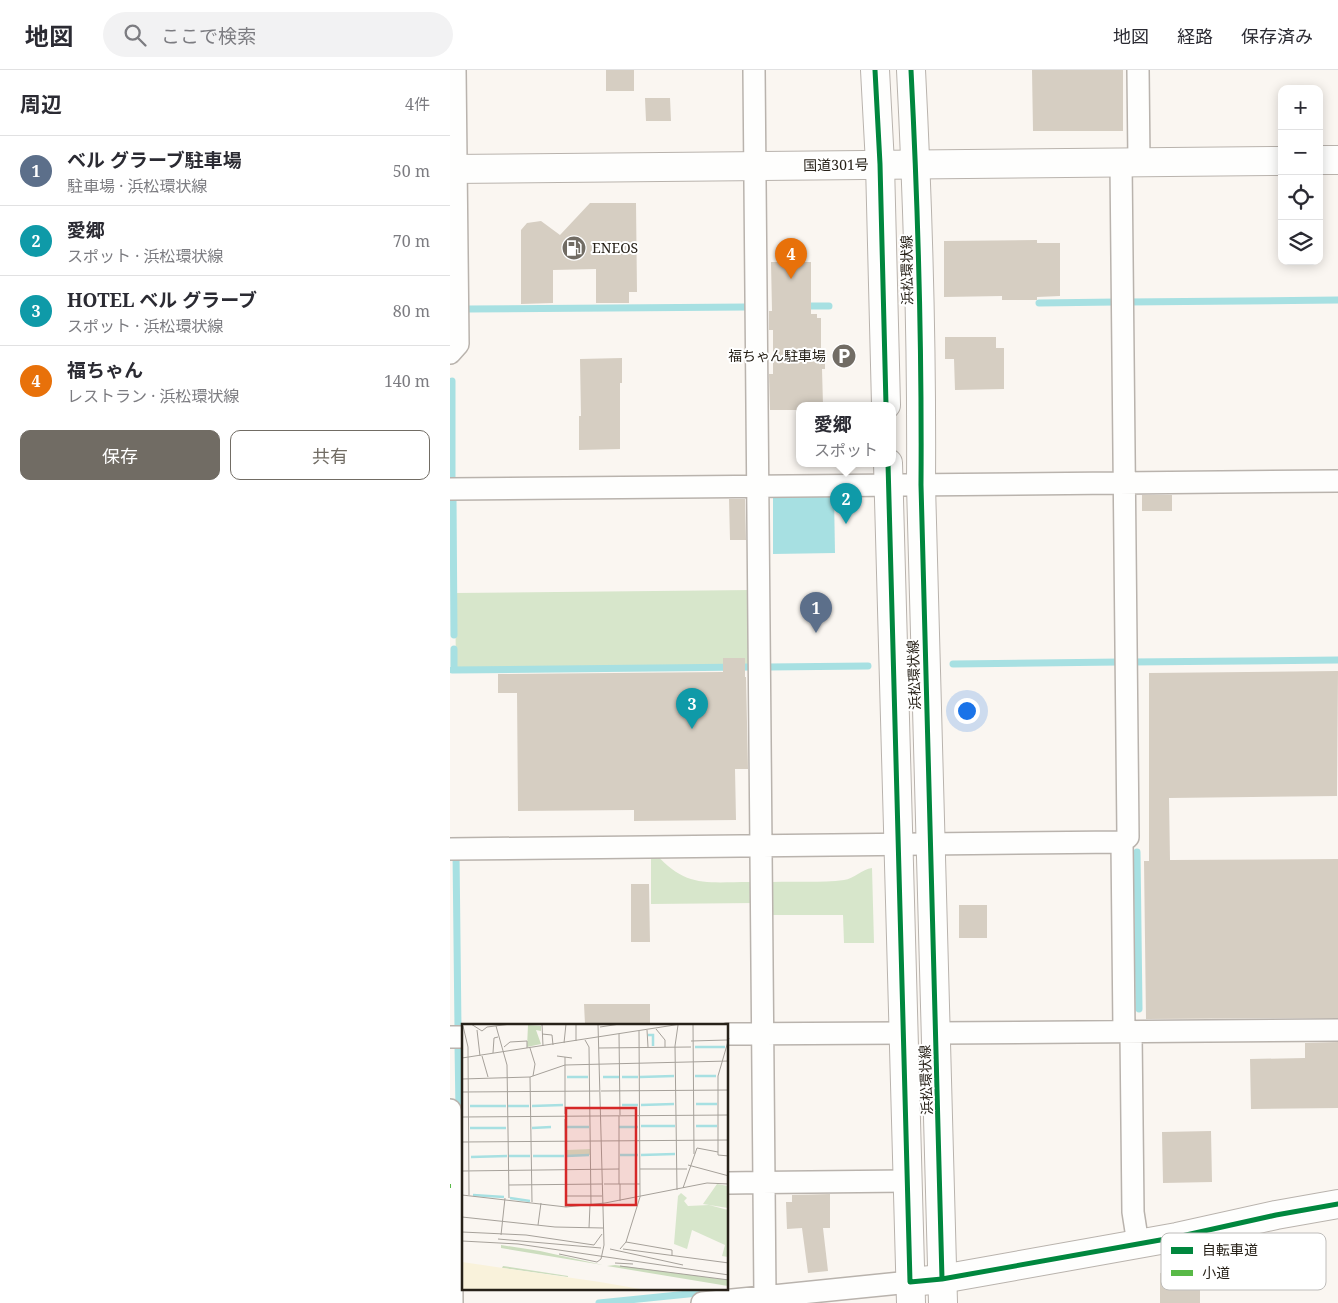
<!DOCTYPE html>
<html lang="ja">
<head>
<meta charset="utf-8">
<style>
	:root { --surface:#fff; --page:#f2f2f3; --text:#2b2b33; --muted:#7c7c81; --line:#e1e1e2; --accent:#716c64 }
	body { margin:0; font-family:"Noto Serif","Noto Sans JP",serif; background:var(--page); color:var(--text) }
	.controls { position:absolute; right:15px; top:15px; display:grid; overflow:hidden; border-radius:10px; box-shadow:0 2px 12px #0003 }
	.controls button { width:45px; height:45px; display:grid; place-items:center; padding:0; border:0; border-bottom:1px solid var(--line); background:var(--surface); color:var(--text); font:25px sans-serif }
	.you { position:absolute; left:516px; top:640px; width:18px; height:18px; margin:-12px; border:4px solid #fff; border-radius:50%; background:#1a73e8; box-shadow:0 0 0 8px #1a73e833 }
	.badge { display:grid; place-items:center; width:32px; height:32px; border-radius:50%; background:var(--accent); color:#fff; font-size:16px; font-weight:700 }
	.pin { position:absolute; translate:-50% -41px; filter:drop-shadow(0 1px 2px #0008) }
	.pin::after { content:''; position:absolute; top:26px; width:18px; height:15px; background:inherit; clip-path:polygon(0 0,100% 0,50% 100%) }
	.popup { position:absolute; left:346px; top:332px; width:100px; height:65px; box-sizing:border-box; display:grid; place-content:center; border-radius:10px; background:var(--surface); filter:drop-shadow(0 1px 4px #0005); font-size:16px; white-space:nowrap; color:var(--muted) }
	.popup b { font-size:19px; color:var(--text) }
	.popup::after { content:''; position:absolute; left:50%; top:100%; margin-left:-10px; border:10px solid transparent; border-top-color:var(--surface) }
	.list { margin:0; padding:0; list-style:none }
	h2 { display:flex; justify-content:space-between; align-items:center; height:65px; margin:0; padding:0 20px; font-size:21px }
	h2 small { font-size:16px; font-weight:400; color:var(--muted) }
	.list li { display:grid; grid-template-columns:32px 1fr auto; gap:15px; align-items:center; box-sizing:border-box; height:70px; padding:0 20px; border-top:1px solid var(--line) }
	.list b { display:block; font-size:19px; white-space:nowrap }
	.list p { margin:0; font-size:16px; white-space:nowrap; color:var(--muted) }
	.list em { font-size:16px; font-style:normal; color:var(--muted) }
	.actions { display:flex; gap:10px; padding:15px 20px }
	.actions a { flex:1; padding:11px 0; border:1px solid var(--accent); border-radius:10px; text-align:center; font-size:18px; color:var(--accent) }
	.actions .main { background:var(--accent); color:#fff }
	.icon { flex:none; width:28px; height:28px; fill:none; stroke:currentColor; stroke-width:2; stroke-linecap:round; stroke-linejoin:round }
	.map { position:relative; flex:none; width:888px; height:1233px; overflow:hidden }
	header { display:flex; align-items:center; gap:30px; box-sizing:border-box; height:70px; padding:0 25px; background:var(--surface); border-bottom:1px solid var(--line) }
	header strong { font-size:24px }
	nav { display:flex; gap:28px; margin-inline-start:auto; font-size:18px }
	.search { width:350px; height:45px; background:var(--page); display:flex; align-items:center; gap:12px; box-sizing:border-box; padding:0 18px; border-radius:28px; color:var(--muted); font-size:19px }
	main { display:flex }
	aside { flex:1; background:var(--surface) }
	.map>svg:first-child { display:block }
	.green { fill:#d7e6cb }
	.water { fill:#a7e0e2 }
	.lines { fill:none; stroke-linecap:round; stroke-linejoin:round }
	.stream { stroke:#a7e0e2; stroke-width:7 }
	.building { fill:#d6cec2 }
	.street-casing { stroke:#b9b3ad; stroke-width:24 }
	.secondary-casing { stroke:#b9b3ad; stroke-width:30 }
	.primary-casing { stroke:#b9b3ad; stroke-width:30 }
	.highway-casing { stroke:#b9b3ad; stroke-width:30 }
	.street { stroke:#fefefd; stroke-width:21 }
	.secondary { stroke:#fefefd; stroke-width:28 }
	.primary { stroke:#fefefd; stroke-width:28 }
	.highway { stroke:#fefefd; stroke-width:28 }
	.quiet { stroke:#58b947; stroke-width:4; stroke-dasharray:8 4; stroke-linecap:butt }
	.cycleway-casing { stroke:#fff; stroke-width:8 }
	.cycleway { stroke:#00873e; stroke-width:5 }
	.labels { text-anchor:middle; stroke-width:4; stroke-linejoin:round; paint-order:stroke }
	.street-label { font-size:14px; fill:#272118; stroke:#fff }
	.poi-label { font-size:14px; fill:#272118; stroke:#fff; text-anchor:start }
	.inset-river { fill:none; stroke:#a7e0e2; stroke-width:2.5 }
	.inset-road { fill:none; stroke:#a6a19a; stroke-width:1 }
	.view { fill:#d62828; fill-opacity:0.15; stroke:#d62828; stroke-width:2.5 }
	.inset-edge { fill:none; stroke:#272118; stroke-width:2.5 }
	.key { fill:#fff; stroke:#bebcba; stroke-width:1 }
	.key-label { font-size:14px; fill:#272118 }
</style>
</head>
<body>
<header>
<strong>地図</strong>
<div class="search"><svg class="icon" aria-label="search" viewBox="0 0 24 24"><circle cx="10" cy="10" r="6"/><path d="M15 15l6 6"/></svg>ここで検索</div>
<nav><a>地図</a><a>経路</a><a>保存済み</a></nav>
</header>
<main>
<aside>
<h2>周辺<small>4件</small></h2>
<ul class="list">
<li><span class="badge" style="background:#5c6f8a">1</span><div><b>ベル グラーブ駐車場</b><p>駐車場 · 浜松環状線</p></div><em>50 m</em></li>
<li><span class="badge" style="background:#0f9aa8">2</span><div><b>愛郷</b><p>スポット · 浜松環状線</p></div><em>70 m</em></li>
<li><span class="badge" style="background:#0f9aa8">3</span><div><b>HOTEL ベル グラーブ</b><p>スポット · 浜松環状線</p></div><em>80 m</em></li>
<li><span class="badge" style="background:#e8710a">4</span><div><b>福ちゃん</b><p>レストラン · 浜松環状線</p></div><em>140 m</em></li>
</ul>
<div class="actions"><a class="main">保存</a><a>共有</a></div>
</aside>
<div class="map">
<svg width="888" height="1233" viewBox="0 0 888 1233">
	<rect width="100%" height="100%" fill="#faf6f1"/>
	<path class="green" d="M 302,520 L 303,596 L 6,598 L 5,523 Z
		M 201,784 L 206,784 C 236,818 257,812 300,812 L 305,817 L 305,833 L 201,834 Z
		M 422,798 L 424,873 L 394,873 L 393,845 L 319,845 L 318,817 L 323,812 C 346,811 371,813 394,810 C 404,809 412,799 422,798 Z"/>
	<path class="water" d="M 384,426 L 385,483 L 323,484 L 323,427 Z"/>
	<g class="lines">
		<path class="stream" d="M 677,232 L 888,230
			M 589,233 L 666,232
			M 352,236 L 379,236
			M 18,239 L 297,237
			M 2,311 L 2,411
			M 3,427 L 4,565
			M 4,579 L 4,600
			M 681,592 L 888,590
			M 503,594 L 669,592
			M 318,597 L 418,596
			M 2,600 L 301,597
			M 6,782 L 8,958
			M 687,782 L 689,939
			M 8,975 L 9,1042
			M 149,1233 L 258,1222"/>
	</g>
	<path class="building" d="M 156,0 L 184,0 L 184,21 L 156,21 Z
		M 582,0 L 673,0 L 673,61 L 583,61 Z
		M 195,28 L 220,28 L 221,51 L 196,51 Z
		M 140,133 L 186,133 L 187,222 L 179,222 L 179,233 L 146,233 L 146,199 L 103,200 L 103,233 L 71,234 L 71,160 L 77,153 L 91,151 L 110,165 Z
		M 587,170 L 587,173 L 610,173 L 610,226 L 587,227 L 587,230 L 552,230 L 552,226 L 494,227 L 494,171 Z
		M 321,192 L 361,192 L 361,244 L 367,244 L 367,248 L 371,248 L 371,280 L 375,280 L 375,299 L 372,299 L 373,335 L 350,335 L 350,340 L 320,340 L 319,304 L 323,304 L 323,260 L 319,260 L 319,241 L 322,241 Z
		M 495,267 L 546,267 L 546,278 L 554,278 L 554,319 L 505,320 L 504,289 L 495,289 Z
		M 172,288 L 172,313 L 170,313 L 170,379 L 129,380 L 129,346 L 131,346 L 130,289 Z
		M 692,425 L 722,425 L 722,441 L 692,441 Z
		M 279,429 L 295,429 L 296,470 L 280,470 Z
		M 273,588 L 295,588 L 295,607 L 296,607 L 298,699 L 285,699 L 286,750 L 184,751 L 184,740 L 68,741 L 67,623 L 48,623 L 48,604 L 273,602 Z
		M 888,601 L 887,726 L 719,728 L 720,790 L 888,789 L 888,948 L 696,949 L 694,791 L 699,791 L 699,603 Z
		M 181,814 L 199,814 L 200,872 L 181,872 Z
		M 509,835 L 537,835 L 537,868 L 509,868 Z
		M 134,934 L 200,934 L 200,953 L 135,954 Z
		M 888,972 L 888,1038 L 801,1039 L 800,989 L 855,988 L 855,973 Z
		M 761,1061 L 762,1112 L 713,1113 L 712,1062 Z
		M 380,1124 L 380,1158 L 373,1158 L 378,1201 L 358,1203 L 352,1158 L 337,1159 L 336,1132 L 342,1132 L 342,1125 Z
		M 710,1203 L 750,1203 L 750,1233 L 710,1233 Z"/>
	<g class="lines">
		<defs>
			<path id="street" d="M 304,0 L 315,1227
				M 688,0 L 689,92
				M 671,92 L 678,767 L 672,772 L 674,961
				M 0,283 L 8,274 L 5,0
				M 0,419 L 888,411
				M 0,779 L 672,772
				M 486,963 L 888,960
				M 681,963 L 683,1142 L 688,1174
				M 278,964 L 453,963
				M 0,967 L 14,967
				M 0,1040 L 2,1233
				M 278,1113 L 457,1111
				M 252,1233 L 460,1212"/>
			<path id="secondary" d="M 460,1212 L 492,1209 L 727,1167 L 826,1145 L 888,1134"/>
			<path id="primary" d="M 425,0 L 430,94 L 436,335
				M 461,0 C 468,138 472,276 471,415 L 493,1233
				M 438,393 L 461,1233"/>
			<path id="highway" d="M 869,90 L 888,90
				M 0,99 L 832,91"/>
		</defs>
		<use href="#street" class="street-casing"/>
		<use href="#secondary" class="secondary-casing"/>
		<use href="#primary" class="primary-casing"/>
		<use href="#highway" class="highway-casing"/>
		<use href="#street" class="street"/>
		<use href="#secondary" class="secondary"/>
		<use href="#primary" class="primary"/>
		<use href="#highway" class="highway"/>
		<path class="quiet" d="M 0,1116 L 1,1116"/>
		<defs>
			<path id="cycleway" d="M 425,0 L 430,94 L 436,335
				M 461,0 C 468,138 472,276 471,415 L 492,1209
				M 438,393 L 460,1212 L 492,1209 L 727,1167 L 826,1145 L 888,1134"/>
		</defs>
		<use href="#cycleway" class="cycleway-casing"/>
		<use href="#cycleway" class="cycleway"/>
	</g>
	<defs>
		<symbol id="fuel-disc" viewBox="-11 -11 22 22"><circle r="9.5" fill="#716c64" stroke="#fff"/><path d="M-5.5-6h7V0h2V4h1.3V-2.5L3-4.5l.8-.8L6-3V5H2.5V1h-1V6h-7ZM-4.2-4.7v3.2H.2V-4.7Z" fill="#fff"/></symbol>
		<symbol id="parking-disc" viewBox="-11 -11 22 22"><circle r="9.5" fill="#716c64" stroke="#fff"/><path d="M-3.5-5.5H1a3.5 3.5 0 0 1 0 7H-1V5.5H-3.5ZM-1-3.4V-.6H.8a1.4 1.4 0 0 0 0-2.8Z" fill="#fff"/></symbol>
	</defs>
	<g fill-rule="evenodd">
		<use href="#fuel-disc" x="110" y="164" width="28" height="28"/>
		<use href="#parking-disc" x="380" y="272" width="28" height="28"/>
	</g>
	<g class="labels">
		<g class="street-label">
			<text transform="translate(386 95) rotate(-1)" y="5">国道301号</text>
			<text transform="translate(457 200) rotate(-91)" y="5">浜松環状線</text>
			<text transform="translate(464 605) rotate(-92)" y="5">浜松環状線</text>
			<text transform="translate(476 1010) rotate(-92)" y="5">浜松環状線</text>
		</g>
		<g class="poi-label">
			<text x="142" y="183">ENEOS</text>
			<text x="376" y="291" text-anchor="end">福ちゃん駐車場</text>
		</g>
	</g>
	<g transform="translate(12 954)">
		<rect width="266" height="266" fill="#faf6f1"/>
		<path d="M 128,125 L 128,131 L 105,131 L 105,126 ZM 255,160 L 266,162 L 266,184 L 241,180 ZM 219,169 L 225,174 L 222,177 L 226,182 L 247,181 L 266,186 L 266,233 L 260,232 L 263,221 L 230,206 L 225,225 L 212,220 L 216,172 Z" fill="#d7e6cb"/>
		<path d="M 66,1 L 79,2 L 79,7 L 74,6 L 79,20 L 65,23 ZM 39,221 L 78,227 L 141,241 L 39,224 ZM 153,241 L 266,256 L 266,262 L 145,242 ZM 41,242 L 106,252 L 106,253 L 40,244 Z" fill="#ccddbe"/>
		<path d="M 0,238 L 138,258 L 184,266 L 0,266 Z" fill="#f9f2db"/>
		<path class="inset-river" d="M 186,11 L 191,11 L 191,22M 233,23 L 263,23M 233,52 L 254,52M 105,53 L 126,53M 141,53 L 157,53M 160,53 L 176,53M 178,53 L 212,52M 234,80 L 255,80M 160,81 L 176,81M 179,81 L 212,80M 8,82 L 44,82M 46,82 L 67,82M 70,82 L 101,81M 179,102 L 213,102M 234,102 L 255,102M 105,103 L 127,103M 157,103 L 176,103M 8,104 L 44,104M 70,104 L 89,103M 158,131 L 176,131M 179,131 L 213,130M 47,132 L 68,132M 71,132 L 102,132M 104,132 L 127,131M 9,133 L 45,132M 11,171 L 42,173M 48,174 L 68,177"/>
		<path class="inset-road" d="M 9,0 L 20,7 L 25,3 L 49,0M 71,0 L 88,0M 80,0 L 81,22M 114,0 L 114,17M 136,0 L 142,221M 231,0 L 232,130M 1,2 L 6,23 L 7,171M 34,2 L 45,41 L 47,174M 138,3 L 158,0M 194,5 L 203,16 L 203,23M 15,6 L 18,32M 185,6 L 186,23M 80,10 L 90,11 L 91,21M 157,10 L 158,91M 267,14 L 256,52 L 256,131 L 267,132M 123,16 L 127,23 L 129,181M 229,17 L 265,16M 102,19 L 104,0M 42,23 L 48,18 L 65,17 L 65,24M 68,24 L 73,40 L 71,52M 137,24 L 229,23M 31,29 L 32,14 L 36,13M 20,32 L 26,53M 95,32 L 110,34M 103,33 L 103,90M 0,34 L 219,0M 68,53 L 70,178M 0,55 L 68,53 L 103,41 L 267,37M 139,67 L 267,66M 0,68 L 137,67M 157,92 L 157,160M 0,93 L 267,91M 103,95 L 104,183M 0,118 L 267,116M 226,141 L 267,152M 178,145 L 225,145M 0,147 L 157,145M 142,160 L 178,160M 158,160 L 158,177M 47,161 L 140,160M 221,164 L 235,124 L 256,128M 215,166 L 213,22 L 216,1M 0,171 L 104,183 L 143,179 L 245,159 L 267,160M 104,172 L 140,172M 0,193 L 93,203 L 141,204M 76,201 L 79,179M 127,204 L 128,181M 0,208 L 64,211 L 132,221 L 140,210M 39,211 L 43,174M 36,215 L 139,224M 0,217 L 56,220 L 267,251M 164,218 L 210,226 L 210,232M 148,225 L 221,241M 158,225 L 164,218 L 178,173 L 177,7M 161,225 L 267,239M 97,230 L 135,238 L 139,235 L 142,221M 153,239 L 171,240M 158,242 L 267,256"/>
		<path class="view" d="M 104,84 L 174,84 L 174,181 L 104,181 Z"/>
		<rect width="266" height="266" class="inset-edge"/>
	</g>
	<rect x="711" y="1163" width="165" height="57" rx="8" class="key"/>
	<rect x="721" y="1177" width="22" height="7" fill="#00873e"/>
	<rect x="721" y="1200" width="22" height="6" fill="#58b947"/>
	<g class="key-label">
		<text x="752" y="1185">自転車道</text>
		<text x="752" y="1208">小道</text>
	</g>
</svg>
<div class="controls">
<button>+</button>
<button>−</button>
<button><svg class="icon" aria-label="locate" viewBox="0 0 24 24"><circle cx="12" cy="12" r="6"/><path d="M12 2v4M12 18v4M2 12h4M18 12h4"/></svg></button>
<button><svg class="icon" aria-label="layers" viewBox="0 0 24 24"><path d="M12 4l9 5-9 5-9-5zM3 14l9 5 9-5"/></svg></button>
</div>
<div class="you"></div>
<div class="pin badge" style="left:366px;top:563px;background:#5c6f8a">1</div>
<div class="pin badge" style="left:396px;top:454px;background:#0f9aa8">2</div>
<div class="popup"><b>愛郷</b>スポット</div>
<div class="pin badge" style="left:242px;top:659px;background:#0f9aa8">3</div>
<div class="pin badge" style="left:341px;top:209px;background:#e8710a">4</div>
</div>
</main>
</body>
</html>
